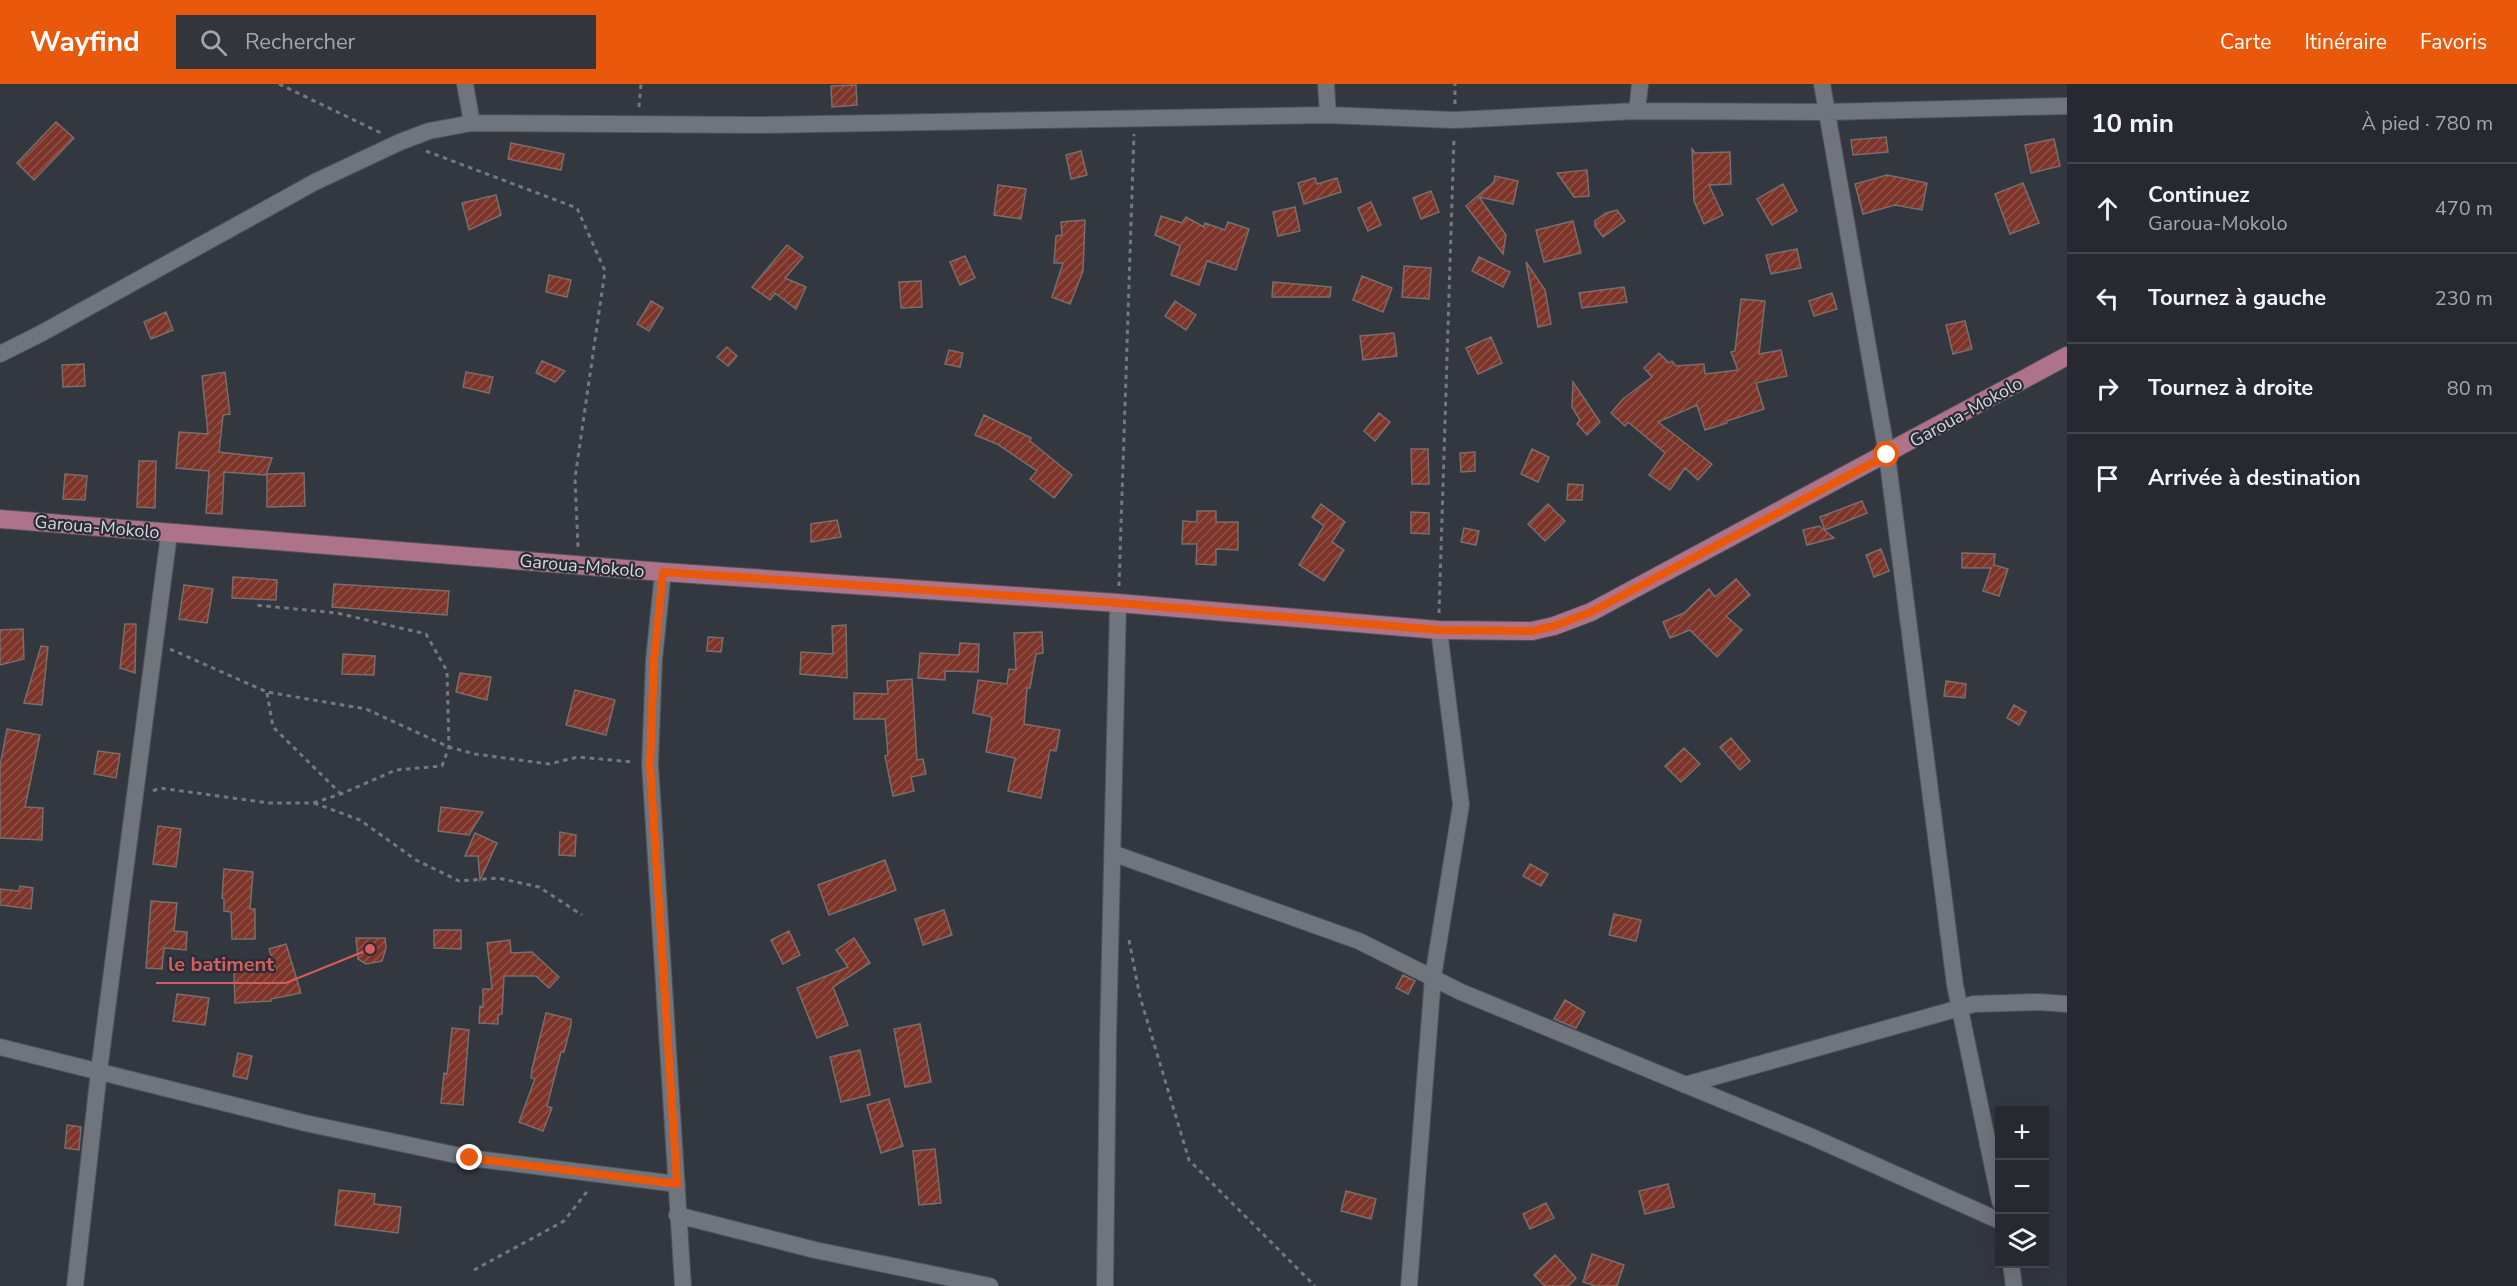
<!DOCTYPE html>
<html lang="fr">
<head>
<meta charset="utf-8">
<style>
	:root { --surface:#26292f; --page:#32353b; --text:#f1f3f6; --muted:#a4a6aa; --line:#42454b; --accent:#ea580c }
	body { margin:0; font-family:"Nunito Sans",sans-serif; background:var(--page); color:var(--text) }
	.controls { position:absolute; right:18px; bottom:18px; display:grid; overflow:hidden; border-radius:0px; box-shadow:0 6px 24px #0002 }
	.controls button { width:54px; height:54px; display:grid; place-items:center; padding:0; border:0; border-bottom:2px solid var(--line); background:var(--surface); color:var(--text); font:30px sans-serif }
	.stop { position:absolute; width:18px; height:18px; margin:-14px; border:4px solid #ea580c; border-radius:50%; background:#fff }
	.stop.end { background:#ea580c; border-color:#fff; box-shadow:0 2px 6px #0008 }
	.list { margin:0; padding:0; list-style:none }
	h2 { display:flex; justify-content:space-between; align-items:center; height:78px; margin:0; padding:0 24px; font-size:26px }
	h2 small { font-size:20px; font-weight:400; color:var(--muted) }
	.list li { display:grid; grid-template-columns:39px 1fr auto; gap:18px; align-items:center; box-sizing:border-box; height:90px; padding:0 24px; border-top:2px solid var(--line) }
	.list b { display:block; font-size:22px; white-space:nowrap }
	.list p { margin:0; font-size:20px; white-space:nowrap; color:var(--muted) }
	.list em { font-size:20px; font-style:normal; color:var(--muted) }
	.icon { flex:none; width:33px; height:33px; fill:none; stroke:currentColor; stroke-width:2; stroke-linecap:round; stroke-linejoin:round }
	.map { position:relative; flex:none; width:2067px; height:1202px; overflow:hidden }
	header { display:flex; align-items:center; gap:36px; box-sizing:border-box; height:84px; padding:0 30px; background:var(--accent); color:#fff }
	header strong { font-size:28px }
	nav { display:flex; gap:33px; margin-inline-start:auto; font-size:21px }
	.search { width:420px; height:54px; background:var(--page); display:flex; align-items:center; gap:15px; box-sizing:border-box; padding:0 21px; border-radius:0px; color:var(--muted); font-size:22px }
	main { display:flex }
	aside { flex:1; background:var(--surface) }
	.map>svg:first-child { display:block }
	.building { fill:url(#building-hatch); stroke:#796e6b; stroke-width:1.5 }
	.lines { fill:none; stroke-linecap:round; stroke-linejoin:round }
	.street-casing { stroke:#4f5359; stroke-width:18 }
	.primary-casing { stroke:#4f5359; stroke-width:20 }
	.path { stroke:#75787f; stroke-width:3; stroke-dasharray:4.5 4.5; stroke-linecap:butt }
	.street { stroke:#6f747d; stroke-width:16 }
	.primary { stroke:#af7389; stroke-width:18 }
	.route { stroke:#ea580c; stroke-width:8 }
	.labels { text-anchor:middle; stroke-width:4.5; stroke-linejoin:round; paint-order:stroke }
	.street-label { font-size:18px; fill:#d5d8dc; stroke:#292d35 }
	.leader { fill:none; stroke:#d65d5e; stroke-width:2 }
	.callout-dot { fill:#d65d5e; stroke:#292d35; stroke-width:2 }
	.callout-label { font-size:20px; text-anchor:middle; font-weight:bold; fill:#d65d5e; stroke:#292d35; stroke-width:4.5; stroke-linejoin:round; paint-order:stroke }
</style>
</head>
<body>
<header>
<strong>Wayfind</strong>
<div class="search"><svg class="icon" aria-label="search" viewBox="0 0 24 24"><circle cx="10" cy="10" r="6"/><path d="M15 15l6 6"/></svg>Rechercher</div>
<nav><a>Carte</a><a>Itinéraire</a><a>Favoris</a></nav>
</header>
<main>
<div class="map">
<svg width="2067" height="1202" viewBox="0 0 2067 1202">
	<defs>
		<pattern id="building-hatch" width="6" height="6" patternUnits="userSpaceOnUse" patternTransform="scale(1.5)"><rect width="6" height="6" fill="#7e3529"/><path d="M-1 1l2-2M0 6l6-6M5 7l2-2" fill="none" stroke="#8f5247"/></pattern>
	</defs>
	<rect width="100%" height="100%" fill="#33373f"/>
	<path class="building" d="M 856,1 L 857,21 L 832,23 L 831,2 Z
		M 56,38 L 74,54 L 34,96 L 17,79 Z
		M 1886,53 L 1888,68 L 1853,71 L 1851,56 Z
		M 2054,55 L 2060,82 L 2031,89 L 2025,61 Z
		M 511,59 L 564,70 L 561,86 L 508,75 Z
		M 1692,65 L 1695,69 L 1730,68 L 1731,100 L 1709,101 L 1723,131 L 1704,140 L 1694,117 Z
		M 1081,67 L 1087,91 L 1071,95 L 1066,71 Z
		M 1587,86 L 1589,112 L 1574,113 L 1557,89 Z
		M 1887,91 L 1927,99 L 1922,126 L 1895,121 L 1863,130 L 1855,100 Z
		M 1495,92 L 1518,97 L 1513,120 L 1479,113 L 1506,151 L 1503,170 L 1466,122 L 1494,98 Z
		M 1315,94 L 1317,100 L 1337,94 L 1341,108 L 1304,120 L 1298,99 Z
		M 2023,99 L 2039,139 L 2010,150 L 1995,110 Z
		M 1783,100 L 1797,127 L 1772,141 L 1757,115 Z
		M 998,101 L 1026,105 L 1021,135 L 994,131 Z
		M 1431,107 L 1439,128 L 1421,135 L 1413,114 Z
		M 496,111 L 501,131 L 469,146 L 462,119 Z
		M 1371,118 L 1381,141 L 1368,147 L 1358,124 Z
		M 1295,123 L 1300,147 L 1278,152 L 1273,128 Z
		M 1617,126 L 1625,137 L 1603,153 L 1595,142 L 1595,137 L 1606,129 Z
		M 1161,132 L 1182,139 L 1186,133 L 1204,143 L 1205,139 L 1225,146 L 1228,138 L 1249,145 L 1236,186 L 1207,177 L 1199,201 L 1171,191 L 1180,162 L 1155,151 Z
		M 1085,136 L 1083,187 L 1070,220 L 1052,213 L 1063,179 L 1054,179 L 1056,152 L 1062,151 L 1061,138 Z
		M 1573,137 L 1581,169 L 1544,178 L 1536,146 Z
		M 787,161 L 803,173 L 785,194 L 806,203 L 796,225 L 775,209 L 770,216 L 752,203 Z
		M 1797,165 L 1801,184 L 1771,190 L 1766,171 Z
		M 965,172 L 975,194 L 960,201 L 950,178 Z
		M 1479,173 L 1510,188 L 1503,203 L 1472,187 Z
		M 1526,178 L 1545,206 L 1551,240 L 1538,243 Z
		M 1404,182 L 1431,184 L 1429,215 L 1402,213 Z
		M 549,191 L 571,196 L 567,213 L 546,208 Z
		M 1362,192 L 1392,204 L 1383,228 L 1353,216 Z
		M 921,197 L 922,223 L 901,224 L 899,198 Z
		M 1273,198 L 1331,203 L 1330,213 L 1272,213 Z
		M 1624,203 L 1627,218 L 1582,224 L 1579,209 Z
		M 1832,209 L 1837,225 L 1814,232 L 1809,217 Z
		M 1741,215 L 1765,217 L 1759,270 L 1781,266 L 1787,292 L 1756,299 L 1764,325 L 1727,337 L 1727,339 L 1705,346 L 1697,321 L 1658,338 L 1712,380 L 1698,396 L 1685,384 L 1670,406 L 1649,391 L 1665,369 L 1628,338 L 1625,342 L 1611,329 L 1623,315 L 1652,293 L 1644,284 L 1659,269 L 1669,279 L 1672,277 L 1676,282 L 1704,280 L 1705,290 L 1738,286 L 1731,268 L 1735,267 Z
		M 651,217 L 663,224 L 649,247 L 637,240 Z
		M 1175,217 L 1196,231 L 1186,246 L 1165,232 Z
		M 166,228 L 173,246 L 151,255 L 144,238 Z
		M 1965,237 L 1972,265 L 1953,270 L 1946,241 Z
		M 1394,249 L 1397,272 L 1363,276 L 1360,252 Z
		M 1491,253 L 1502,279 L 1478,290 L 1466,264 Z
		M 727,263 L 737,272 L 728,282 L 717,273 Z
		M 949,266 L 963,269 L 960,283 L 945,280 Z
		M 542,277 L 565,287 L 555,298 L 536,289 Z
		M 84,280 L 85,302 L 63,303 L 62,281 Z
		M 225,288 L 230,330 L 223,331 L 219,368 L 272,374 L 266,391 L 224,388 L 222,430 L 206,429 L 209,387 L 176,384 L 179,348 L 208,350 L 202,292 Z
		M 466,288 L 493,293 L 489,309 L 463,303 Z
		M 1573,298 L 1600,338 L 1587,351 L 1577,340 L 1580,336 L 1572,323 Z
		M 1379,329 L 1390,338 L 1375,357 L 1364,347 Z
		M 984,331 L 1031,354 L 1030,357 L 1072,391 L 1054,414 L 1030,395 L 1037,387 L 997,360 L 975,351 Z
		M 1411,365 L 1428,365 L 1429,400 L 1412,400 Z
		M 1532,365 L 1549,373 L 1538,398 L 1521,390 Z
		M 1475,368 L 1475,387 L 1461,388 L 1460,369 Z
		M 139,377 L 156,377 L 155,424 L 137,423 Z
		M 304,389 L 305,422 L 267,423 L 267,390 Z
		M 65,390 L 87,392 L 85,416 L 63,415 Z
		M 1568,400 L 1583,401 L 1582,416 L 1567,416 Z
		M 1862,417 L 1867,429 L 1825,446 L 1820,433 Z
		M 1321,420 L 1345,438 L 1332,458 L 1344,466 L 1324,497 L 1299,481 L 1324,442 L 1312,433 Z
		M 1548,420 L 1565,437 L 1545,457 L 1528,440 Z
		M 1197,427 L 1216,427 L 1216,438 L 1238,438 L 1238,466 L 1216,465 L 1216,481 L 1196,480 L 1197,460 L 1182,460 L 1183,437 L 1197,438 Z
		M 1411,428 L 1429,429 L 1429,450 L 1411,449 Z
		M 837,436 L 841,453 L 811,458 L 811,440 Z
		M 1819,442 L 1834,454 L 1807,461 L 1803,446 Z
		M 1464,444 L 1479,447 L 1476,461 L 1461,458 Z
		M 1881,465 L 1889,487 L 1874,493 L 1866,471 Z
		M 1962,469 L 1995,470 L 1994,481 L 2008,485 L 1999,512 L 1983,507 L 1991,484 L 1962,484 Z
		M 233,493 L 277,496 L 276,516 L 232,514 Z
		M 1736,495 L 1750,511 L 1726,532 L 1742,546 L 1717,573 L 1690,546 L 1670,554 L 1663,538 L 1684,529 L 1709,505 L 1715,513 Z
		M 334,500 L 449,507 L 447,531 L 332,523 Z
		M 184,501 L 213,505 L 207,539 L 179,535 Z
		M 125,540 L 136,540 L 135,589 L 120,584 Z
		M 846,541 L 847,594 L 800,590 L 801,568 L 833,570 L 832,542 Z
		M 23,545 L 24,575 L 0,581 L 0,546 Z
		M 1042,548 L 1043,569 L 1036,570 L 1030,604 L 1027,604 L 1024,640 L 1060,646 L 1056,667 L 1050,666 L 1041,714 L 1008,707 L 1015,674 L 986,668 L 992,633 L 973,629 L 978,596 L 1007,600 L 1009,585 L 1016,586 L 1014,549 Z
		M 708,553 L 723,554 L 721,568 L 707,567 Z
		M 960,559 L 979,560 L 978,588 L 945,587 L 945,596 L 918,594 L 920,569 L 959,571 Z
		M 41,562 L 48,563 L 42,621 L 24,619 Z
		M 343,570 L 375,572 L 374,591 L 342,590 Z
		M 460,589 L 491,593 L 487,616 L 456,608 Z
		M 912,595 L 917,676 L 923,675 L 926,690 L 911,693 L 914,707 L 893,712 L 885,672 L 888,671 L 885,635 L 854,635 L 854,609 L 888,610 L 887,597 Z
		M 1946,597 L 1966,600 L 1965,614 L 1944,612 Z
		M 575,606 L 615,616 L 606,651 L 566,641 Z
		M 2014,621 L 2026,628 L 2019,641 L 2007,634 Z
		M 7,645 L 40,651 L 25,723 L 43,724 L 42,756 L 0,754 L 0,682 Z
		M 1731,654 L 1750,677 L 1740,686 L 1720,663 Z
		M 1684,664 L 1700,680 L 1681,698 L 1665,682 Z
		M 98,667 L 120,670 L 116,694 L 94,690 Z
		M 441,723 L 483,728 L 469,751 L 438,747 Z
		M 158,742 L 181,745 L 176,783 L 153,780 Z
		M 560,748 L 576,751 L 575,772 L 559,771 Z
		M 475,749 L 497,759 L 480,796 L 478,772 L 465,772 Z
		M 885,776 L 896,806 L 829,831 L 818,801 Z
		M 1530,780 L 1548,790 L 1541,802 L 1523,792 Z
		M 224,785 L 253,788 L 250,825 L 255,825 L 255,855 L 232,855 L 231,828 L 224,827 L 224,815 L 222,814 Z
		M 20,802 L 33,804 L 31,825 L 0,821 L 0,805 L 19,807 Z
		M 151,817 L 177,819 L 174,847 L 187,848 L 186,866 L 164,864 L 162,885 L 146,884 Z
		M 944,826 L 952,851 L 923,861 L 915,835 Z
		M 1614,830 L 1641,836 L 1636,857 L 1609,851 Z
		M 434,846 L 461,846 L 461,865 L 434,864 Z
		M 789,847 L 800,871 L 783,880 L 771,856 Z
		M 356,854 L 385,854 L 386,864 L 382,877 L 366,880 L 358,875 Z
		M 854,854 L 870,879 L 833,903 L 848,941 L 817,954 L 797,904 L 848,883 L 836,866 Z
		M 510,856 L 511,869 L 532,868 L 559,893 L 549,904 L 536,892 L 504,892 L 502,930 L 498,931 L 498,940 L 479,939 L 480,922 L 483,923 L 483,905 L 492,905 L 487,859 Z
		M 286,860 L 301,909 L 271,915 L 271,917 L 235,919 L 234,888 L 276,886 L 269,865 Z
		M 1403,891 L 1415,897 L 1408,910 L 1396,904 Z
		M 177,910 L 209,914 L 205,941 L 173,937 Z
		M 1565,916 L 1585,928 L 1576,944 L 1554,935 Z
		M 546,929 L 571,935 L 571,941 L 564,968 L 561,968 L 547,1022 L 552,1024 L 543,1047 L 519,1038 L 535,995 L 531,994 L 532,985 Z
		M 920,940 L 931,998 L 905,1003 L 894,945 Z
		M 452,944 L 469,946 L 463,1021 L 441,1019 L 444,989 L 447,990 Z
		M 860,966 L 870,1011 L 841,1018 L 830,973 Z
		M 238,969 L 252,972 L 247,995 L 233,992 Z
		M 889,1015 L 903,1062 L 881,1069 L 867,1021 Z
		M 67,1041 L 81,1043 L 79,1066 L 65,1064 Z
		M 935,1065 L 941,1119 L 919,1121 L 913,1067 Z
		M 1668,1100 L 1674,1123 L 1645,1130 L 1639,1107 Z
		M 339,1106 L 375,1110 L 374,1120 L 401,1123 L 398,1149 L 335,1141 Z
		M 1346,1107 L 1376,1115 L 1371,1135 L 1341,1127 Z
		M 1546,1119 L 1554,1134 L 1530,1145 L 1523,1130 Z
		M 1592,1170 L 1624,1181 L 1617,1202 L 1596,1202 L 1583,1198 Z
		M 1555,1171 L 1576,1194 L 1568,1202 L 1545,1202 L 1534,1191 Z"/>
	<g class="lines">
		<defs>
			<path id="street" d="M 465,0 L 472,39
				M 1326,0 L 1328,31
				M 1822,0 L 1887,371 L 1955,901 L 2000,1118
				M 1637,27 L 1640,0
				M 0,270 L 40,250 L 315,98 L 400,58 L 429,47 L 472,39 L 758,41 L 1328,31 L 1454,36 L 1637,27 L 1827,28 L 2067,22
				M 663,488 L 654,576 L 650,680 L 683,1202
				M 1112,769 L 1359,857 L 1461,908 L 1812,1053 L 2000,1137
				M 0,963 L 305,1039 L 470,1074 L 677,1100
				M 1685,1001 L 1974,920 L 2038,918 L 2067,920
				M 677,1131 L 815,1166 L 990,1202
				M 2011,1180 L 2014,1202
				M 75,1202 L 99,987 L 169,450
				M 1105,1202 L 1108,956 L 1118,519
				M 1409,1202 L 1433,893 L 1461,721 L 1439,546"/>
			<path id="primary" d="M 0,435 L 663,488 L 1118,519 L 1439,546 L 1532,547 L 1554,542 L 1591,528 L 2067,272"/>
		</defs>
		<use href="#street" class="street-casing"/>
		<use href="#primary" class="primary-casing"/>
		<path class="path" d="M 279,0 L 381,49
			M 1455,20 L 1455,0
			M 639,23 L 641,0
			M 426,67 L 577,124 L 605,187 L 575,394 L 578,463
			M 1119,502 L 1134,50
			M 1439,529 L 1454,53
			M 170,565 L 267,608 L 366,625 L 449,663 L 475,670 L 549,680 L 578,673 L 633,678
			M 267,609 L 273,643 L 341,710
			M 153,707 L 160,704 L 269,719 L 313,719 L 341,710 L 396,686 L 442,682 L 449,663 L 447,587 L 426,550 L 337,529 L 255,521
			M 314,719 L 360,736 L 416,776 L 459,797 L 498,794 L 539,803 L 582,831
			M 1129,856 L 1140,913 L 1189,1076 L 1315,1202
			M 474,1186 L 564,1137 L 589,1105"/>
		<use href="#street" class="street"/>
		<use href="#primary" class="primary"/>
	</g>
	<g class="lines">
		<path class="route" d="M 470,1074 L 677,1100 L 650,680 L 654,576 L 663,488 L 1118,519 L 1439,546 L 1532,547 L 1554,542 L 1591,528 L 1887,371"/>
	</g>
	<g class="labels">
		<g class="street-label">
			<text transform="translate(1966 328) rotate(-29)" y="6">Garoua-Mokolo</text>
			<text transform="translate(97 443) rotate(5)" y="6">Garoua-Mokolo</text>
			<text transform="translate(582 482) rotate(5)" y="6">Garoua-Mokolo</text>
		</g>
	</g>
	<path class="leader" d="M370 865L286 899H156"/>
	<circle class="callout-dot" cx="370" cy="865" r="6"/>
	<g class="callout-label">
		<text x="221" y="887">le batiment</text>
	</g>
</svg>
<div class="controls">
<button>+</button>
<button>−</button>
<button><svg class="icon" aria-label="layers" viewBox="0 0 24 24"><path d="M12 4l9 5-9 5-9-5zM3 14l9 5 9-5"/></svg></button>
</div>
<div class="stop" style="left:1887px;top:371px"></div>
<div class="stop end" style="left:470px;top:1074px"></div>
</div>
<aside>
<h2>10 min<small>À pied · 780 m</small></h2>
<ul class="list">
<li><svg class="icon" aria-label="ahead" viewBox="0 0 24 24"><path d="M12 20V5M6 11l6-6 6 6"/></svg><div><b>Continuez</b><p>Garoua-Mokolo</p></div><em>470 m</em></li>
<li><svg class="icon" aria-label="left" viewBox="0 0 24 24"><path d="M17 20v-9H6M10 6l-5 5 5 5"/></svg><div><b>Tournez à gauche</b></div><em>230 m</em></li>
<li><svg class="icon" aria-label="right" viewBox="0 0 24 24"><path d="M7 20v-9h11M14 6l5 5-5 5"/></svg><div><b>Tournez à droite</b></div><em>80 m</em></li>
<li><svg class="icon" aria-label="arrive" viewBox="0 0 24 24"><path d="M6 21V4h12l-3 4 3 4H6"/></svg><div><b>Arrivée à destination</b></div></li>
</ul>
</aside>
</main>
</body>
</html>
